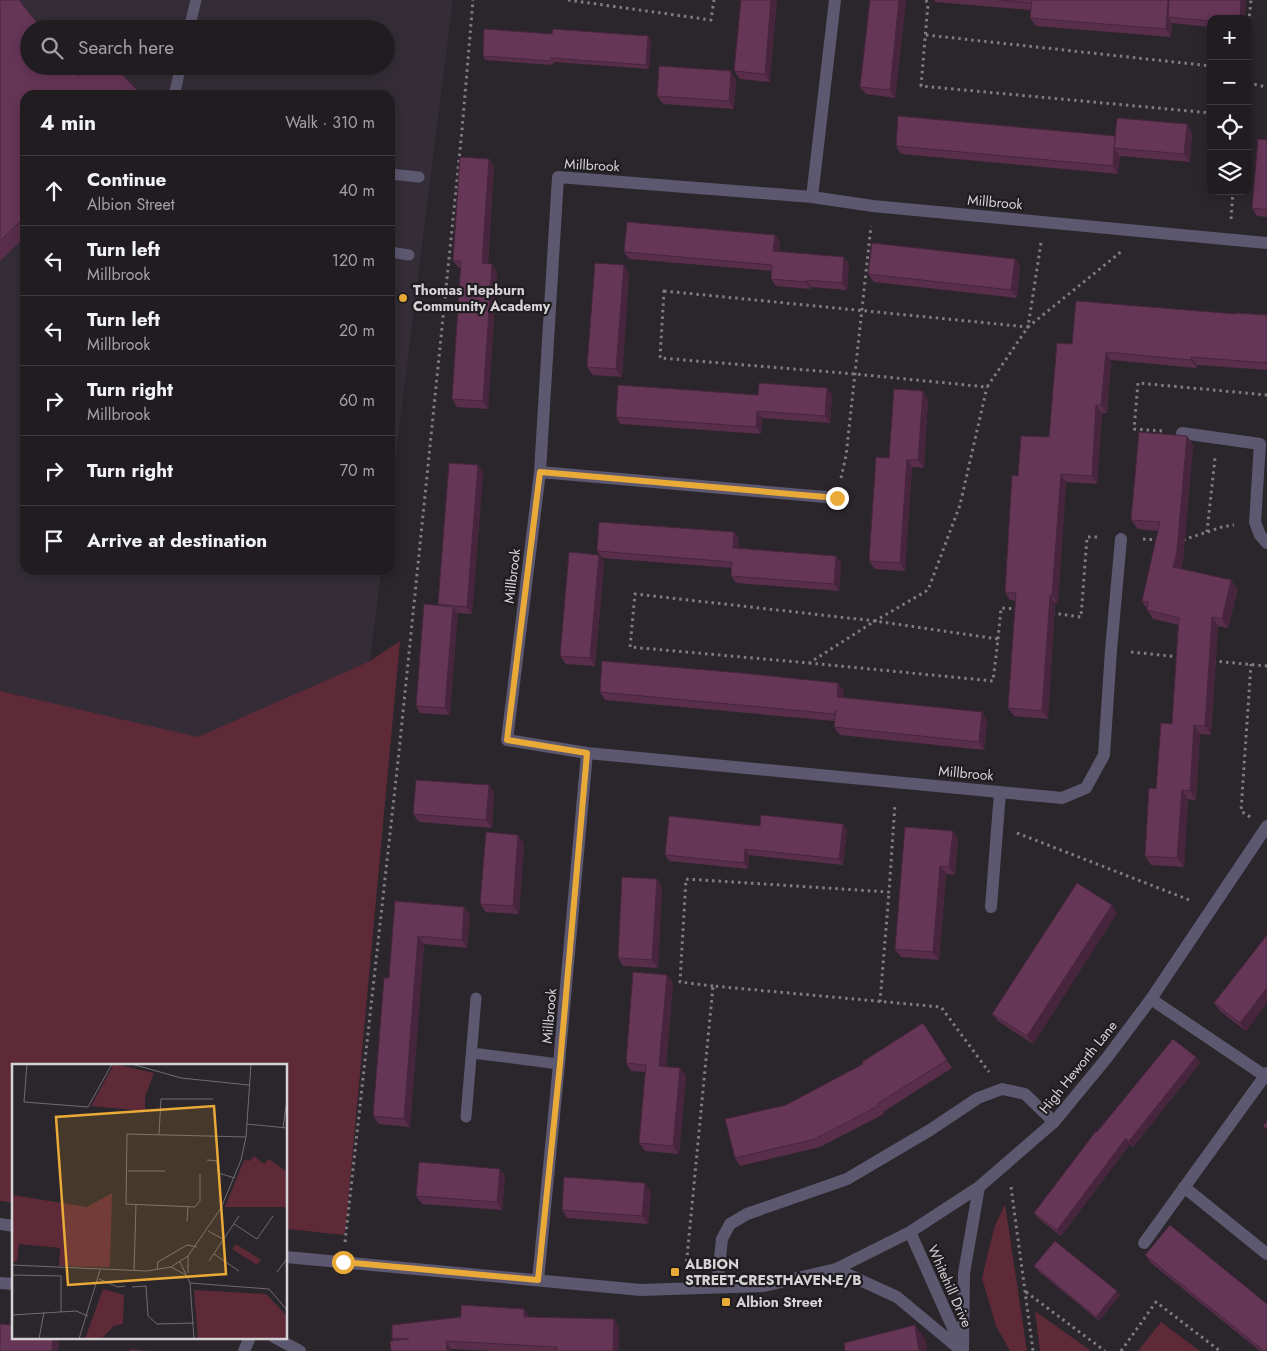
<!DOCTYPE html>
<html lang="en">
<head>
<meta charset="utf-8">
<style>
	:root { --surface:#201c20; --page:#2d292d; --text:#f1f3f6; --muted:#a2a1a5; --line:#3d3a3e }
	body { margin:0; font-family:Jost,sans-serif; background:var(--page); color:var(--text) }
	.controls { position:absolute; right:15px; top:15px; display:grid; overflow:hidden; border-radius:10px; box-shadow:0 2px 12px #0003 }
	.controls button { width:45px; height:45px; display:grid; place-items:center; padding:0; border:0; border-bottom:1px solid var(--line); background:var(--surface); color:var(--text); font:25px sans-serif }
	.stop { position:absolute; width:15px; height:15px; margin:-11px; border:4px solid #eaaa38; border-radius:50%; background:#fff }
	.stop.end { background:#eaaa38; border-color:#fff; box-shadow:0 1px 5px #0008 }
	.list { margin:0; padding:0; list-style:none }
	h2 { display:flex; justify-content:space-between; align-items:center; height:65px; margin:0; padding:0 20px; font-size:21px }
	h2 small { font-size:16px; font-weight:400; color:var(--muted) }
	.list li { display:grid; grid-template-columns:32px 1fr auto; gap:15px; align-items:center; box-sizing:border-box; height:70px; padding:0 20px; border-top:1px solid var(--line) }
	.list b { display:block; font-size:19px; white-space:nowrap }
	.list p { margin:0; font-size:16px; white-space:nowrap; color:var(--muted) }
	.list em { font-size:16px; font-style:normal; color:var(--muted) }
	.icon { flex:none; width:28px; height:28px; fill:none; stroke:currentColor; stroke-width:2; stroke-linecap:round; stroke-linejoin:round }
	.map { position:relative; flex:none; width:1267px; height:1351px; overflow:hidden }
	.search { position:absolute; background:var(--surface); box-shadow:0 2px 12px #0003; left:20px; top:20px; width:375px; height:55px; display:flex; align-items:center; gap:12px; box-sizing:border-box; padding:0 18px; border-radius:28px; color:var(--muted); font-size:19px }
	.panel { position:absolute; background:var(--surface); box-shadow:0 2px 12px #0003; left:20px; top:90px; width:375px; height:485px; border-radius:15px }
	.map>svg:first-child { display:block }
	.built { fill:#342d37; fill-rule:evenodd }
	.green { fill:#5e2a38 }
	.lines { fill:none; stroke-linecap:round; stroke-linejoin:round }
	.path { stroke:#807c81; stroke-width:3; stroke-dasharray:2.5 4; stroke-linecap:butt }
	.service { stroke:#5c586f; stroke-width:11 }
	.minor { stroke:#5c586f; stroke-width:12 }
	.tertiary { stroke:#5c586f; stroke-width:12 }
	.wall { fill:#582e4b }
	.shaded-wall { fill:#47263d }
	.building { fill:#663657; stroke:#47263d }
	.route { stroke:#eaaa38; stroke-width:6 }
	.poi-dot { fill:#eaaa38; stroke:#201d21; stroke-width:2 }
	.labels { text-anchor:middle; stroke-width:4.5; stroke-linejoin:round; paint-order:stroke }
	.street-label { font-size:14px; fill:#d6d3d7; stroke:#201d21 }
	.poi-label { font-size:14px; font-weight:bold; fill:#d6d3d7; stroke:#201d21; text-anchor:start }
	.inset-road { fill:none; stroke:#6f6b70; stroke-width:1 }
	.view { fill:#eaaa38; fill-opacity:0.15; stroke:#eaaa38; stroke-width:2.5 }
	.inset-edge { fill:none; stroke:#d6d3d7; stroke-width:2.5 }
</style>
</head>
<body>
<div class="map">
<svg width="1267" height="1351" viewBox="0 0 1267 1351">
	<rect width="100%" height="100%" fill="#2a262b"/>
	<path class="built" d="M 0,0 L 453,0 L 390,500 L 390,95 L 25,95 L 25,570 L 381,570 L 370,661 L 198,738 L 0,691 ZM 29,29 L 386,29 L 386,66 L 29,66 Z"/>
	<path class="green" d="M 400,641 L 345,1235 L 286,1229 L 286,1065 L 14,1065 L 14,1203 L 0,1201 L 0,691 L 198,737 L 370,661 Z
		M 1005,1204 L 1027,1351 L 1010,1351 L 996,1326 L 982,1278 L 994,1228 Z
		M 1035,1311 L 1091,1351 L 1040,1351 Z
		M 1161,1322 L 1200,1351 L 1138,1351 Z"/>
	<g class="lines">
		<path class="path" d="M 568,0 L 711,20 L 714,0
			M 926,0 L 928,4 L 921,86 L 1211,113
			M 1248,29 L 1251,0
			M 926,35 L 1211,66
			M 1248,83 L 1267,87
			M 1231,219 L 1233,191
			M 1041,243 L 1028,327 L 1122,251
			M 664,291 L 1028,327 L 987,387 L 855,374 L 660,358 Z
			M 1162,431 L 1134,429 L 1138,383 L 1267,395
			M 841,478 L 846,456 L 871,226
			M 1207,532 L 1215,458
			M 1143,539 L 1159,540
			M 1183,540 L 1222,527 L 1234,525
			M 1052,613 L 1081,617 L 1087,537 L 1099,537
			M 998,639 L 1001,608 L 1018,609
			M 1131,652 L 1179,657
			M 1213,661 L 1267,666
			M 809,663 L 993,681 L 998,639 L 875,621 L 635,594 L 630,647 L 809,663 L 875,621 L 928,590 L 960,505 L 987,387
			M 1250,817 L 1241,811 L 1251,664
			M 1017,833 L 1192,901
			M 713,986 L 680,982 L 686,879 L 889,892 L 895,804
			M 880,1002 L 889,892
			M 1011,1187 L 1033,1351
			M 345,1242 L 399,752 L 462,130 L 473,0
			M 686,1268 L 713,986 L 941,1007 L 989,1072
			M 1026,1292 L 1105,1351
			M 1121,1351 L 1156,1302 L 1220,1351"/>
		<path class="service" d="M 189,29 L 196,0
			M 174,95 L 181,66
			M 390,174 L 419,177
			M 390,252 L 409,255
			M 472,1053 L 559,1064
			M 466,1117 L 476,998"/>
		<path class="minor" d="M 812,197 L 835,0
			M 1182,433 L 1260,444 L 1255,522 L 1260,535 L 1267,543
			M 540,472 L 837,498
			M 1121,539 L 1111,650 L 1104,755 L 1086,788 L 1062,798 L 587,753 L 507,740 L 540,472 L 558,177 L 812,197 L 873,206 L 1267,243
			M 991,907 L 1000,792
			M 1151,999 L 1265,1076
			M 1184,1187 L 1267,1254
			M 1144,1243 L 1267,1073
			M 538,1280 L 559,1064 L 587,753
			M 0,1283 L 14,1284
			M 717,1287 L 722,1239 L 730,1224 L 747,1214 L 847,1179 L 930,1130 L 978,1098 L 1002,1089 L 1025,1094 L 1054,1122
			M 274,1337 L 300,1351
			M 244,1351 L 250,1337"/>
		<path class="tertiary" d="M 0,1224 L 14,1226
			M 910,1232 L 961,1346
			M 286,1257 L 641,1290 L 764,1286 L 836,1269 L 910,1232 L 979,1187 L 1054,1122 L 1106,1059 L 1151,999 L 1267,826
			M 836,1269 L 897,1297 L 962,1351
			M 963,1351 L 964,1273 L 979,1187"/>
	</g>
	<path class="wall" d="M 0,0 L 79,76 L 114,66 L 25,95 L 25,237 L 0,261 Z
		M 741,0 L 770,82 L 740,79 L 734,71 Z
		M 870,0 L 906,0 L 895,98 L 866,94 L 860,87 Z
		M 934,0 L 1244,0 L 1246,2 L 1245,19 L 1211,19 L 1211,27 L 1172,23 L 1171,37 L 1036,26 L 1030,18 L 1031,10 L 935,2 Z
		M 552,34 L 648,36 L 651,40 L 649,69 L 554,62 L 553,65 L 485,60 L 483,56 Z
		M 736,79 L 734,109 L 663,104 L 657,96 Z
		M 1192,132 L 1190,162 L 1120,156 L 1118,174 L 901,154 L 896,146 Z
		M 1267,140 L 1267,217 L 1257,216 L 1252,208 Z
		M 489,159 L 494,166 L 488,263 L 497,271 L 488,409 L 457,407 L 452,399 L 461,268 L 459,268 L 453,261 Z
		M 775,235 L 780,242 L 779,252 L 849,264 L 847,290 L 811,287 L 810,289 L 776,286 L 771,279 L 772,271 L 629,259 L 624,252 Z
		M 1015,259 L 1020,267 L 1017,298 L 874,282 L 868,274 Z
		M 629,273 L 622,377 L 593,375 L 587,367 Z
		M 1236,314 L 1267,315 L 1267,370 L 1197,365 L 1197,368 L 1111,360 L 1107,413 L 1102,413 L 1097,484 L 1066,482 L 1058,603 L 1055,603 L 1048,719 L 1014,716 L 1008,708 L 1016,601 L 1010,600 L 1005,592 L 1018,476 L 1049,437 L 1072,344 Z
		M 827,388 L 832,395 L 830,423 L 762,418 L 761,434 L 620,424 L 616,417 L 758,395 Z
		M 923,391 L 928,399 L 924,468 L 912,467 L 905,571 L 875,569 L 869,561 L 889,458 Z
		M 1187,436 L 1193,445 L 1183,560 L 1181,569 L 1231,580 L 1238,589 L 1228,628 L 1218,626 L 1211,735 L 1200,734 L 1196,800 L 1188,799 L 1184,867 L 1151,865 L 1145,856 L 1156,789 L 1172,724 L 1178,625 L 1153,619 L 1142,601 L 1158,531 L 1138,529 L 1131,520 Z
		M 483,473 L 472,614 L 457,613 L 450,715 L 420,713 L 416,706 L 438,605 L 438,604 Z
		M 734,532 L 739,539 L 739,548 L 836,556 L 841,563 L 839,591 L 736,583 L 731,576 L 732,568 L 602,558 L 597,551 Z
		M 604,563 L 595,666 L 566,664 L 560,656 Z
		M 844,691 L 843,698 L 982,712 L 987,720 L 984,750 L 840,735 L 834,727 L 834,721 L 605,700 L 600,692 Z
		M 489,785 L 494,793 L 492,828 L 419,822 L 413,814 Z
		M 843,824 L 847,830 L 843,865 L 749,855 L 748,869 L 669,861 L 665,855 L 760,826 Z
		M 905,827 L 958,839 L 955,875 L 946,874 L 939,960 L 901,957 L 895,949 Z
		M 524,843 L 519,914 L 486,912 L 480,904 Z
		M 657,879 L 662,887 L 658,968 L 623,966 L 618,958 Z
		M 395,901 L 464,907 L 470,915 L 467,948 L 424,944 L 410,1127 L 379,1124 L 373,1116 L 389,978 Z
		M 1117,913 L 1033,1044 L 998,1021 L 992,1014 Z
		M 1267,935 L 1267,1003 L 1246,1031 L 1220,1011 L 1214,1003 Z
		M 673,982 L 666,1067 L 680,1068 L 686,1076 L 679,1154 L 645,1151 L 639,1143 L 645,1072 L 631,1071 L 626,1063 Z
		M 923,1023 L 952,1068 L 883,1112 L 884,1114 L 820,1147 L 740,1166 L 735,1158 L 786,1105 L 863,1064 Z
		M 1196,1057 L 1200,1063 L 1133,1147 L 1130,1144 L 1061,1236 L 1039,1219 L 1034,1213 L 1097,1132 Z
		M 505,1176 L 502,1210 L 422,1204 L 416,1196 Z
		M 651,1191 L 648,1224 L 567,1218 L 562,1210 Z
		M 1145,1255 L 1267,1351 L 1260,1351 L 1151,1263 Z
		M 1034,1266 L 1117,1291 L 1120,1295 L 1099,1321 L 1037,1270 Z
		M 530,1317 L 619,1327 L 619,1351 L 492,1351 L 451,1349 L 394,1341 L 392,1338 Z"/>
	<path class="shaded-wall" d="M 771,0 L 777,0 L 770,82 L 765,74 Z
		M 899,0 L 906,0 L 895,98 L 890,90 Z
		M 1168,0 L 1169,0 L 1168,17 L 1172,23 L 1171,37 L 1166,29 Z
		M 1241,0 L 1244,0 L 1246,2 L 1245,19 L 1240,19 Z
		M 648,36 L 651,40 L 649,69 L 646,65 Z
		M 731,71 L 736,79 L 734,109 L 729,101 Z
		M 1187,124 L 1192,132 L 1190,162 L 1184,154 Z
		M 1115,136 L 1114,148 L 1120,156 L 1118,174 L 1113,166 Z
		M 489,159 L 494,166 L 487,270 L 482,263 Z
		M 775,235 L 780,242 L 778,258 L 773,251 Z
		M 844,257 L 849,264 L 847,290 L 842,283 Z
		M 1015,259 L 1020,267 L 1017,298 L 1011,290 Z
		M 492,264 L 497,271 L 488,409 L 483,401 Z
		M 624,265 L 629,273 L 622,377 L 616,369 Z
		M 806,280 L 811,287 L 810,289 L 806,282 Z
		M 1106,352 L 1111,360 L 1107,413 L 1101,405 Z
		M 1191,357 L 1197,365 L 1197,368 L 1191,360 Z
		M 827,388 L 832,395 L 830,423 L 825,416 Z
		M 923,391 L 928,399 L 924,468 L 918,460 Z
		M 1096,405 L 1102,413 L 1097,484 L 1092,476 Z
		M 757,411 L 762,418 L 761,434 L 756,427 Z
		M 1187,436 L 1193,445 L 1183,560 L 1179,576 L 1173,567 Z
		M 907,460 L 912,467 L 905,571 L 900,563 Z
		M 478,465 L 483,473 L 472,614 L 467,607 Z
		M 1061,474 L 1066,482 L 1058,603 L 1052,595 Z
		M 734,532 L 739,539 L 738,555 L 733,548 Z
		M 599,555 L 604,563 L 595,666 L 590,658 Z
		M 836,556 L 841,563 L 839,591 L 834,584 Z
		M 1231,580 L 1238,589 L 1228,628 L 1222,619 Z
		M 1050,595 L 1055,603 L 1048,719 L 1042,711 Z
		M 453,607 L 458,614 L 450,715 L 445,708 Z
		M 1212,617 L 1218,626 L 1211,735 L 1205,726 Z
		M 838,683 L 844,691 L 842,705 L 837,697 Z
		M 982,712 L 987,720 L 984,750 L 979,742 Z
		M 1194,725 L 1200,734 L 1196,800 L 1190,791 Z
		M 489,785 L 494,793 L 492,828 L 486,820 Z
		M 1182,790 L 1188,799 L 1184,867 L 1177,858 Z
		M 843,824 L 847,830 L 843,865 L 839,859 Z
		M 953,831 L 958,839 L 955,875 L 949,867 Z
		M 518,835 L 524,843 L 519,914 L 513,906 Z
		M 745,849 L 749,855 L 748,869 L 744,863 Z
		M 940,866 L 946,874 L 939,960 L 933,952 Z
		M 657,879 L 662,887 L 658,968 L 652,960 Z
		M 1112,905 L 1117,913 L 1033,1044 L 1027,1036 Z
		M 464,907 L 470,915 L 467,948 L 462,940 Z
		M 418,936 L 424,944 L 410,1127 L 404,1119 Z
		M 667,975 L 673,982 L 665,1074 L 659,1066 Z
		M 1267,988 L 1267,1003 L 1246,1031 L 1240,1023 Z
		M 1196,1057 L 1200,1063 L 1133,1147 L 1129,1141 Z
		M 680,1068 L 686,1076 L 679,1154 L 673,1146 Z
		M 1126,1138 L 1130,1144 L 1061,1236 L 1057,1230 Z
		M 500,1169 L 505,1176 L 502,1210 L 497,1202 Z
		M 645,1183 L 651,1191 L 648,1224 L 642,1216 Z
		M 1117,1291 L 1120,1295 L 1099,1321 L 1096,1317 Z
		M 524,1309 L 530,1317 L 529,1325 L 524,1317 Z
		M 614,1319 L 619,1327 L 619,1351 L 613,1351 Z
		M 915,1325 L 926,1340 L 927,1351 L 919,1351 Z
		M 53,1337 L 60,1337 L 58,1351 L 52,1351 Z
		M 446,1341 L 451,1349 L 451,1351 L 447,1351 Z"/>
	<path class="building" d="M 0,0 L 19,0 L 42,29 L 29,29 L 29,66 L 71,66 L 79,76 L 89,66 L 114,66 L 142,95 L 25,95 L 25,217 L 0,241 Z
		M 741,0 L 771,0 L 765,74 L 734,71 Z
		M 870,0 L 899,0 L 890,90 L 860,87 Z
		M 1001,0 L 1168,0 L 1166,29 L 1030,18 L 1032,1 L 1031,3 Z
		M 1169,0 L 1241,0 L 1240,19 L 1211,19 L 1211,21 L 1168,17 Z
		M 484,29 L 552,34 L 553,29 L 648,36 L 646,65 L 551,58 L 551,61 L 483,56 Z
		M 659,66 L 731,71 L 729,101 L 657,96 Z
		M 898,116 L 1115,136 L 1113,166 L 896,146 Z
		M 1117,118 L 1187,124 L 1184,154 L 1114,148 Z
		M 1258,139 L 1267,140 L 1267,210 L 1252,208 Z
		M 460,157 L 489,159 L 482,263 L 492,264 L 483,401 L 452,399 L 461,261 L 453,261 Z
		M 627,222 L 775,235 L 773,251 L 844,257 L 842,283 L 806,280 L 806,282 L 771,279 L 772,265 L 624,252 Z
		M 872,243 L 1015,259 L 1011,290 L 868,274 Z
		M 595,263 L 624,265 L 616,369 L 587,367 Z
		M 1076,301 L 1236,314 L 1236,313 L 1267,315 L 1267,363 L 1191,357 L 1191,360 L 1106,352 L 1101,405 L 1096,405 L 1092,476 L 1061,474 L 1052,595 L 1050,595 L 1042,711 L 1008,708 L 1016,593 L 1005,592 L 1012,475 L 1018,476 L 1021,436 L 1049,437 L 1057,343 L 1072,344 Z
		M 759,383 L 827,388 L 825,416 L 757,411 L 756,427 L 616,417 L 618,385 L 758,395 Z
		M 894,389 L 923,391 L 918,460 L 907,460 L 900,563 L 869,561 L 876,457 L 889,458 Z
		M 1139,432 L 1187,436 L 1177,551 L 1173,567 L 1231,580 L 1222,619 L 1212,617 L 1205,726 L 1194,725 L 1190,791 L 1182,790 L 1177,858 L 1145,856 L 1149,788 L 1156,789 L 1161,723 L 1172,724 L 1179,618 L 1147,610 L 1148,602 L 1142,601 L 1160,522 L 1131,520 Z
		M 449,463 L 478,465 L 467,607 L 438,604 Z
		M 599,522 L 734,532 L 733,548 L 836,556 L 834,584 L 731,576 L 732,562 L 597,551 Z
		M 569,552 L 599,555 L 590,658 L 560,656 Z
		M 424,604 L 453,607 L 445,708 L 416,706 Z
		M 602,661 L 741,673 L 838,683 L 837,697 L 982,712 L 979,742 L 834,727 L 836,710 L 835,714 L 600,692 Z
		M 416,780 L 489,785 L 486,820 L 413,814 Z
		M 761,815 L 843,824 L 839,859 L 745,849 L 744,863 L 665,855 L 669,816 L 760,826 Z
		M 905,827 L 953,831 L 949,867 L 940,866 L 933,952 L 895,949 Z
		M 486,832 L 518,835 L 513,906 L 480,904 Z
		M 622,877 L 657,879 L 652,960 L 618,958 Z
		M 1077,883 L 1112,905 L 1027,1036 L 992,1014 Z
		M 395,901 L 464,907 L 462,940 L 418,936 L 404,1119 L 373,1116 L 384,978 L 389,978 Z
		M 1267,935 L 1267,988 L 1240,1023 L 1214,1003 Z
		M 633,972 L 667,975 L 659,1066 L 680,1068 L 673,1146 L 639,1143 L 646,1065 L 626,1063 Z
		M 923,1023 L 947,1060 L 877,1104 L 878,1106 L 815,1139 L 735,1158 L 725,1119 L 786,1105 L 863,1064 L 862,1062 Z
		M 1173,1039 L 1196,1057 L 1129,1141 L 1126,1138 L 1057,1230 L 1034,1213 L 1096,1131 L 1097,1132 Z
		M 1267,1121 L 1267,1129 L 1263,1126 Z
		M 419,1162 L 500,1169 L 497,1202 L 416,1196 Z
		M 564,1177 L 645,1183 L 642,1216 L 562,1210 Z
		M 1170,1225 L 1267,1304 L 1267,1351 L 1264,1351 L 1145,1255 Z
		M 1055,1241 L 1117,1291 L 1096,1317 L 1034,1266 Z
		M 461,1305 L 524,1309 L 524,1317 L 614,1319 L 613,1351 L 557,1351 L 557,1347 L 446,1341 L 447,1351 L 391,1351 L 390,1341 L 409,1339 L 392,1338 L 392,1325 L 461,1317 Z
		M 0,1324 L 14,1325 L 14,1337 L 53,1337 L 52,1351 L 0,1351 Z
		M 915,1325 L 919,1351 L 845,1351 L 844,1343 Z
		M 130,1349 L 148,1351 L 130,1351 Z"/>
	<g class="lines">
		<path class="route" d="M 343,1262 L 538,1280 L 560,1064 L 587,753 L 507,740 L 540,472 L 837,498"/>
	</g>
	<g class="poi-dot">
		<circle cx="403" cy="298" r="5"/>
		<rect x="670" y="1267" width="10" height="10" rx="2.5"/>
		<rect x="721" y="1297" width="10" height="10" rx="2.5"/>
	</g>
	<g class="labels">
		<g class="street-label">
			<text transform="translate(592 165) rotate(3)" y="5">Millbrook</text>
			<text transform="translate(995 202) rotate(5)" y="5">Millbrook</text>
			<text transform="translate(512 576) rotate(-83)" y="5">Millbrook</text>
			<text transform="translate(966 773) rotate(5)" y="5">Millbrook</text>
			<text transform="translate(549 1016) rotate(-85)" y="5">Millbrook</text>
			<text transform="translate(1078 1067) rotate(-51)" y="5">High Heworth Lane</text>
			<text transform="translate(950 1286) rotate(66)" y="5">Whitehill Drive</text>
		</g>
		<g class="poi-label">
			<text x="413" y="295">Thomas Hepburn<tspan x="413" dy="16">Community Academy</tspan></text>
			<text x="685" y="1269">ALBION<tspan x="685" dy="16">STREET-CRESTHAVEN-E/B</tspan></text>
			<text x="736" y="1307">Albion Street</text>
		</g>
	</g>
	<g transform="translate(12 1064)">
		<rect width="275" height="275" fill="#2a262b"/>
		<path d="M 102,0 L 142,9 L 133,33 L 133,47 L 79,42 ZM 242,92 L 252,100 L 257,95 L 275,108 L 275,143 L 213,143 L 232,96 L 237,97 ZM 100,129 L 98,203 L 47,202 L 48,184 L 7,180 L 5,198 L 0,198 L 0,131 L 75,143 ZM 224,180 L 249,196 L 245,201 L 220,185 ZM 91,225 L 112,231 L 111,260 L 102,262 L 89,275 L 73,275 ZM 182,226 L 254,230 L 275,252 L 275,275 L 186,275 Z" fill="#5e2a38"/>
		<path class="inset-road" d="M 15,0 L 12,38 L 76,43 L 100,0M 120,0 L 169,14 L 237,21M 235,60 L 275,64M 271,64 L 274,42M 147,70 L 149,35 L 201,35M 195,96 L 205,97 L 206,109 L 223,114M 116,107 L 153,107M 188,110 L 188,137 L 183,143 L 114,140 L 115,70 L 234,73M 175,157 L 176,142M 222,160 L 245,175 L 261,152M 196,167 L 211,175M 202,190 L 227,207M 197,197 L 227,152M 168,198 L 178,219 L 182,275M 0,201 L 135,207 L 159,203 L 176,192 L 209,144 L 229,96 L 234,73 L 239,0M 159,203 L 174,211M 145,206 L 146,198 L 175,181 L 185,183M 122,207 L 124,141M 265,208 L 275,195M 176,209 L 176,192M 0,211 L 49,212 L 49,248M 87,215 L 106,223 L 113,222M 178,219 L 257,225 L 275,246M 120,223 L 134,222 L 136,252 L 145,260 L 182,259M 0,251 L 64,247 L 76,252M 27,275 L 32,248M 67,275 L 88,206"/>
		<path class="view" d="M 202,42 L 214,210 L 56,221 L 44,53 Z"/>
		<rect width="275" height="275" class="inset-edge"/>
	</g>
</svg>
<div class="controls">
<button>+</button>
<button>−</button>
<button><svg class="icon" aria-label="locate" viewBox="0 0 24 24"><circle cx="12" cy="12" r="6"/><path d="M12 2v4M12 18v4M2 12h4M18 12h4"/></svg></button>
<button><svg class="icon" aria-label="layers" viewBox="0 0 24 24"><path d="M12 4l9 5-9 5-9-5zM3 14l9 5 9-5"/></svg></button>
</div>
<div class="stop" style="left:343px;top:1262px"></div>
<div class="stop end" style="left:837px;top:498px"></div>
<div class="search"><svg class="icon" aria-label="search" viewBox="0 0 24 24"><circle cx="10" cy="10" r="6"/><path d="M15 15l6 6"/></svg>Search here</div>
<section class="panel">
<h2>4 min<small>Walk · 310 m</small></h2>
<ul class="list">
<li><svg class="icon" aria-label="ahead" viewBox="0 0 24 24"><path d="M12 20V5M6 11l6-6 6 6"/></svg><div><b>Continue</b><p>Albion Street</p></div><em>40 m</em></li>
<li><svg class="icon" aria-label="left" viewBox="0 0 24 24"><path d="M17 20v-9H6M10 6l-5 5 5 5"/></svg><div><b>Turn left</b><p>Millbrook</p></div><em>120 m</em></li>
<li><svg class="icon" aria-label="left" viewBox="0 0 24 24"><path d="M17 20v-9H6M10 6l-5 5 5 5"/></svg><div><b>Turn left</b><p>Millbrook</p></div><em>20 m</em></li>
<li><svg class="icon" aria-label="right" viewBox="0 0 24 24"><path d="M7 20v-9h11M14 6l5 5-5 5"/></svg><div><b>Turn right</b><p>Millbrook</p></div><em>60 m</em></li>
<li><svg class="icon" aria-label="right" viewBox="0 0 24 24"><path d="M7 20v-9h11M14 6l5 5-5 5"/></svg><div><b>Turn right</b></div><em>70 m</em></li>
<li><svg class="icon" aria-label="arrive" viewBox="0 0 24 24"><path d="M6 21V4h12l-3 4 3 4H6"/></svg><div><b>Arrive at destination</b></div></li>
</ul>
</section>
</div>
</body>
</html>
